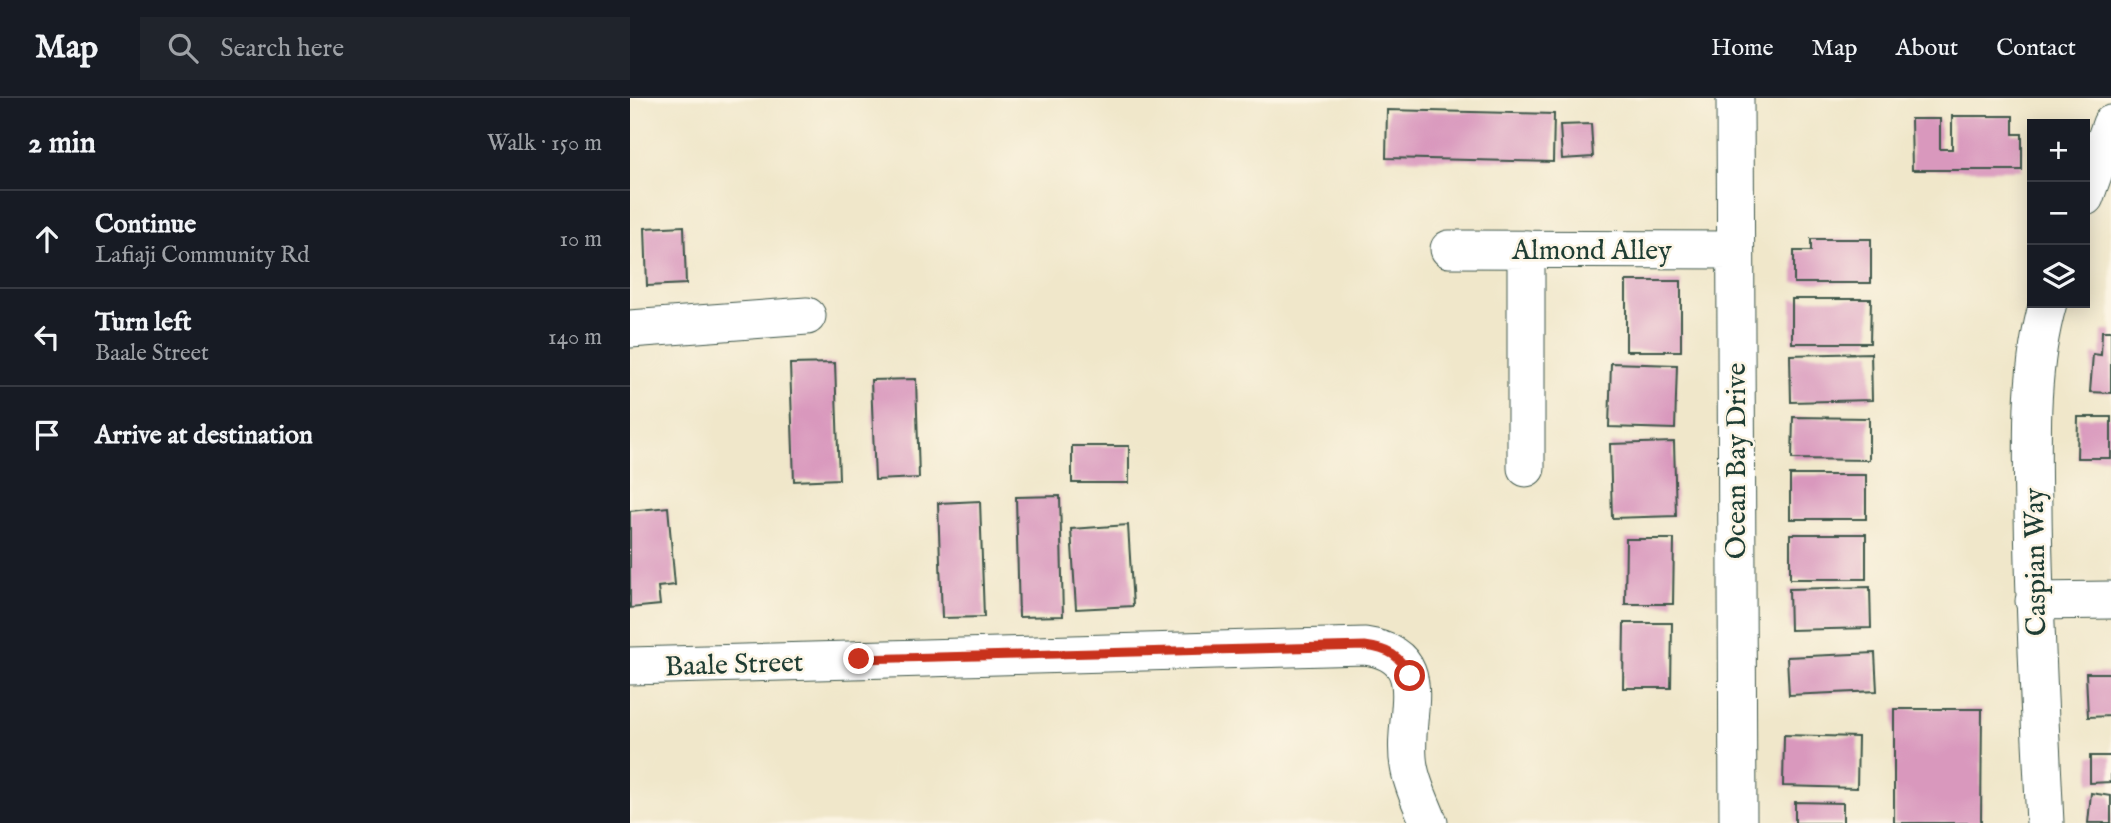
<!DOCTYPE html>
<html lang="en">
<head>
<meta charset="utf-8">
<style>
	:root { --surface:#171b24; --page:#20242c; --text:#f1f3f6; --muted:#9ea1a6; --line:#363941 }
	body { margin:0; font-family:"IM FELL English",serif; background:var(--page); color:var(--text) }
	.controls { position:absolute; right:21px; top:21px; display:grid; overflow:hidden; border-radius:0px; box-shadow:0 4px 18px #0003 }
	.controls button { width:63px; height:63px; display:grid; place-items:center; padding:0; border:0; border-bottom:2px solid var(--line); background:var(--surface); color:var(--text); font:35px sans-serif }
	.stop { position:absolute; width:21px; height:21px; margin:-16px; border:5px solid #c8321e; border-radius:50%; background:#fff }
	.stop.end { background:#c8321e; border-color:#fff; box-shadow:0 2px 7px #0008 }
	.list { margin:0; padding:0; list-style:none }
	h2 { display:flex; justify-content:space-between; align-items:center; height:91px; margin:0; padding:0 28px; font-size:30px }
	h2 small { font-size:23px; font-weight:400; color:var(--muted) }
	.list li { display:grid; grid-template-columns:46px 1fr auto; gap:21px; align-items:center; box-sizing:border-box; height:98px; padding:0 28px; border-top:2px solid var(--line) }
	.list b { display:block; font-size:26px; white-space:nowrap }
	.list p { margin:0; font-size:23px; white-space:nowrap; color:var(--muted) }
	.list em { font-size:23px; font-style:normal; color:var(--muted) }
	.icon { flex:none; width:38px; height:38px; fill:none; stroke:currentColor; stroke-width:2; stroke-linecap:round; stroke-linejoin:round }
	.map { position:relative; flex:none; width:1481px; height:725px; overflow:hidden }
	header { display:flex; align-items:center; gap:42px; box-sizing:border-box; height:98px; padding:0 35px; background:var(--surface); border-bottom:2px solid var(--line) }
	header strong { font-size:33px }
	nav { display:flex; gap:38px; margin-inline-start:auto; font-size:24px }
	.search { width:490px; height:63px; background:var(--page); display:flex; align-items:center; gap:18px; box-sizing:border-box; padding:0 24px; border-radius:0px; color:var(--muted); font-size:26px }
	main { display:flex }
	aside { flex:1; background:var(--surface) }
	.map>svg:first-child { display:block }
	.building { fill:#d998bd }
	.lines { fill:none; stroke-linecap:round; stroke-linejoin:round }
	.minor-casing { stroke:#3e564a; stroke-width:39 }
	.minor { stroke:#fff; stroke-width:37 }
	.route { stroke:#c8321e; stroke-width:9 }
	.labels { text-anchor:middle; stroke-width:5; stroke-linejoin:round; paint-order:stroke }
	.street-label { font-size:28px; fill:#1f3d34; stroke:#fcf5e5 }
</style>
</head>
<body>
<header>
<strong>Map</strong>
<div class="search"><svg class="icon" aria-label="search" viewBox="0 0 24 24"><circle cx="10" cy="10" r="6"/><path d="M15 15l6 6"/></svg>Search here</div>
<nav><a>Home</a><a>Map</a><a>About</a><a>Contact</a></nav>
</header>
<main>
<aside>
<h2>2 min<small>Walk · 150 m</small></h2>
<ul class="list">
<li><svg class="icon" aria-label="ahead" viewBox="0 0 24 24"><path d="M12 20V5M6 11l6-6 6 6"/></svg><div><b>Continue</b><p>Lafiaji Community Rd</p></div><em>10 m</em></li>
<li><svg class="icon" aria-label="left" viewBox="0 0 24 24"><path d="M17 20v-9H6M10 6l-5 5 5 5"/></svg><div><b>Turn left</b><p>Baale Street</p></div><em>140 m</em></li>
<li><svg class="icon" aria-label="arrive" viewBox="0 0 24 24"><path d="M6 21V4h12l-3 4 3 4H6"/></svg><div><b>Arrive at destination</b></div></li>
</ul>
</aside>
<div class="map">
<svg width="1481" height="725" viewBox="0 0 1481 725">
	<rect width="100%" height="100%" fill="#fcf5e5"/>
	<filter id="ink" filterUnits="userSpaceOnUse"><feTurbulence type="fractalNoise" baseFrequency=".0143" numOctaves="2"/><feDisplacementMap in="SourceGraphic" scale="14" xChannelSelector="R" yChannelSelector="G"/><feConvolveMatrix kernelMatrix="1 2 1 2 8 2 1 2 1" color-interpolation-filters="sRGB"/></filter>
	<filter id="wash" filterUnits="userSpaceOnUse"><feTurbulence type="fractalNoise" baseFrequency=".00686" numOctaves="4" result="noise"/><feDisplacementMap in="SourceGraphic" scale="28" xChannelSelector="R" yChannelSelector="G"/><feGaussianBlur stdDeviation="1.57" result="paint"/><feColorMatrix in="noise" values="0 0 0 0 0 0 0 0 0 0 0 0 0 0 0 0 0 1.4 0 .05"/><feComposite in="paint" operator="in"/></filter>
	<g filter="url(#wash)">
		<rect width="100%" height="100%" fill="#f0e7ca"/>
		<g id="blocks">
			<path class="building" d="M 757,12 L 924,16 L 923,64 L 756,60 Z
				M 1322,18 L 1383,18 L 1383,36 L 1392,36 L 1392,72 L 1282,72 L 1281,21 L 1310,21 L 1310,51 L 1322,51 Z
				M 961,26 L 963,59 L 932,61 L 930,27 Z
				M 54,128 L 56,186 L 17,188 L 15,130 Z
				M 1181,141 L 1241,141 L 1241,185 L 1164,185 L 1164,153 L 1181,153 Z
				M 996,183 L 1051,183 L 1051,253 L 996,253 Z
				M 1162,201 L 1241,201 L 1240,245 L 1162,245 Z
				M 1472,233 L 1481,233 L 1481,295 L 1460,294 L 1463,256 L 1471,257 Z
				M 1241,255 L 1242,302 L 1161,304 L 1160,257 Z
				M 205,265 L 209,381 L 164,383 L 160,266 Z
				M 981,265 L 1047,267 L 1045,331 L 979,329 Z
				M 286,281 L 289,380 L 245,382 L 241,282 Z
				M 1163,319 L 1239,320 L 1239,362 L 1162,361 Z
				M 1448,319 L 1481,319 L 1481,360 L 1447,360 Z
				M 1044,344 L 1046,418 L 982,420 L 980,346 Z
				M 442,348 L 499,348 L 499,385 L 442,385 Z
				M 1160,377 L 1236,377 L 1236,421 L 1160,421 Z
				M 430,398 L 433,518 L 389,519 L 386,399 Z
				M 350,403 L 354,519 L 312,520 L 308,405 Z
				M 38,409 L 45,487 L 28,489 L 30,507 L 0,510 L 0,413 Z
				M 498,427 L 503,508 L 446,511 L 441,431 Z
				M 1160,436 L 1236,436 L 1236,481 L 1160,481 Z
				M 996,441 L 1044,441 L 1043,506 L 995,506 Z
				M 1240,489 L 1241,530 L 1160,532 L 1159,491 Z
				M 994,525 L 1042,525 L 1041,590 L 993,590 Z
				M 1245,555 L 1247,593 L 1159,597 L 1157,559 Z
				M 1456,575 L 1481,575 L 1481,618 L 1458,619 Z
				M 1264,611 L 1352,611 L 1351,725 L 1264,725 Z
				M 1154,637 L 1228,639 L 1227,690 L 1153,688 Z
				M 1460,658 L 1481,658 L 1481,684 L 1460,685 Z
				M 1461,695 L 1481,698 L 1481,725 L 1458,725 Z
				M 1165,704 L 1213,705 L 1213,725 L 1165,725 Z"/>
		</g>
	</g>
	<g filter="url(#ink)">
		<use href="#blocks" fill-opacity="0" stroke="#3e564a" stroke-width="2"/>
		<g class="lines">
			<defs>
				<path id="minor" d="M 1105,0 L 1108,725
					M 1455,99 L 1481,26
					M 819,151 L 1104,152
					M 896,151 L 896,370
					M 0,231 L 177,218
					M 1404,503 L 1481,502
					M 0,568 L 735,548 C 807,558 770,618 779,668 C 782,688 792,706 799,725
					M 1415,725 C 1410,620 1404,516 1403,411 C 1402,342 1399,272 1418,205"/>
			</defs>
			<use href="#minor" class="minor-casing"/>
			<use href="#minor" class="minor"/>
		</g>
	</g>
	<g class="lines" filter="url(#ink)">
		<path class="route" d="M 229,561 L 735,548 C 758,551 770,557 780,578"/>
	</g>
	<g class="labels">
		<g class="street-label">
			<text x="962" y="161">Almond Alley</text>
			<text transform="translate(1105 363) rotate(-90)" y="10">Ocean Bay Drive</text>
			<text transform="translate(1404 464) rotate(-91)" y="10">Caspian Way</text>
			<text transform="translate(104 565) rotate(-2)" y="10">Baale Street</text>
		</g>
	</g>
</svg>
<div class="controls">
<button>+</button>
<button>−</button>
<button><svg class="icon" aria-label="layers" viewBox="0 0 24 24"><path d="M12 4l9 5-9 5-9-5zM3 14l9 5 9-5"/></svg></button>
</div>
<div class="stop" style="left:780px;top:578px"></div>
<div class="stop end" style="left:229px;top:561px"></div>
</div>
</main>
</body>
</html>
